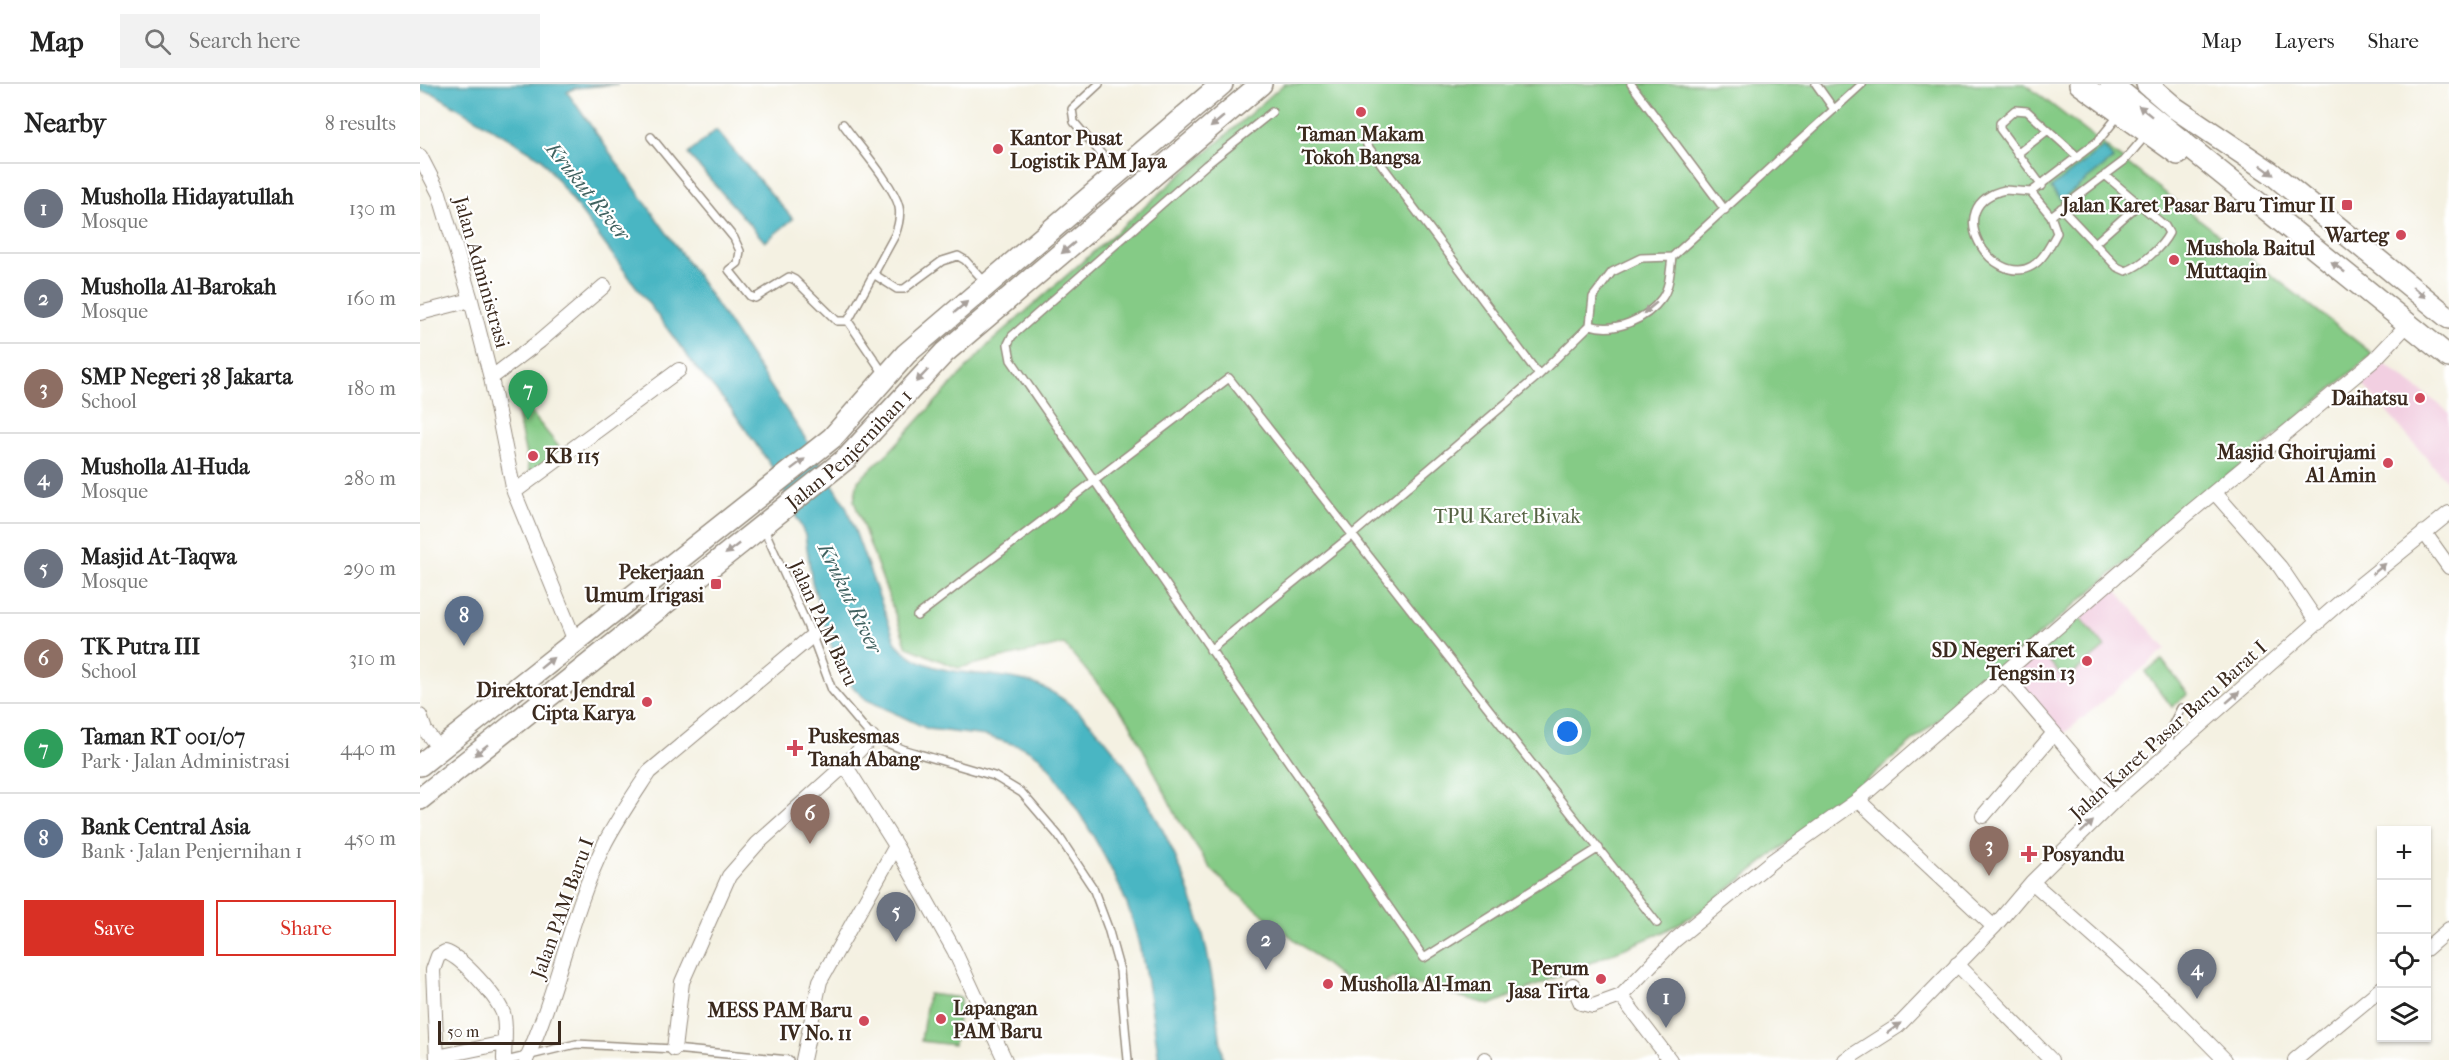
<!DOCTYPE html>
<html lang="en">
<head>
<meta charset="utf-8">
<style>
	:root { --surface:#fff; --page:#f2f2f2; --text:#222; --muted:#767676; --line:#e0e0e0; --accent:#d93025 }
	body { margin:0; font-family:"IM FELL French Canon",serif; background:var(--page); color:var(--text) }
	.controls { position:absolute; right:18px; bottom:18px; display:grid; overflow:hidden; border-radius:0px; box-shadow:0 2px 4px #0004 }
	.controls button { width:54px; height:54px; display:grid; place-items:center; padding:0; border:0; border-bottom:2px solid var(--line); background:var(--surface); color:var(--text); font:30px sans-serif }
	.scale { position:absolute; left:18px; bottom:15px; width:123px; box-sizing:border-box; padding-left:6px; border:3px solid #3b2a1e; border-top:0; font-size:16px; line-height:21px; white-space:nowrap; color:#3b2a1e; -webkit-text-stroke:4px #fff; paint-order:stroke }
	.you { position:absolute; left:1148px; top:648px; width:21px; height:21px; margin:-15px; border:4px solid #fff; border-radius:50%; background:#1a73e8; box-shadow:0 0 0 9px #1a73e833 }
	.badge { display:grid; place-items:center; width:39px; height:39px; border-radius:50%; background:var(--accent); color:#fff; font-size:20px; font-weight:700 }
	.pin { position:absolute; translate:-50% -50px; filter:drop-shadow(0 2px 3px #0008) }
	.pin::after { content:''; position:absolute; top:32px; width:21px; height:18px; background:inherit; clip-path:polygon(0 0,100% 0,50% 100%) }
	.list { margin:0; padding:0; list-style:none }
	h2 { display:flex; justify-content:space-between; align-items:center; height:78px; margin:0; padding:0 24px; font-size:26px }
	h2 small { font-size:20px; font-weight:400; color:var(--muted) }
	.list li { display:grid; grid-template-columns:39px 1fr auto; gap:18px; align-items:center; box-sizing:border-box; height:90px; padding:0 24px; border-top:2px solid var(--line) }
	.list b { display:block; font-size:22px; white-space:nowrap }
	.list p { margin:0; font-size:20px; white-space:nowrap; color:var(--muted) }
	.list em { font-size:20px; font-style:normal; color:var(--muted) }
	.actions { display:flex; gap:12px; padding:18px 24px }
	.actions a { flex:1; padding:14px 0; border:2px solid var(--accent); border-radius:0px; text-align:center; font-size:21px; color:var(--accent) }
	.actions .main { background:var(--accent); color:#fff }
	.icon { flex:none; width:33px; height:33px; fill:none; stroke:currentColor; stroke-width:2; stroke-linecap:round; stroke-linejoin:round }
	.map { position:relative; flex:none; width:2029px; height:976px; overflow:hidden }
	header { display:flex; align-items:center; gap:36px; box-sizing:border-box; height:84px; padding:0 30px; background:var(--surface); border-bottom:2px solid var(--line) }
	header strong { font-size:28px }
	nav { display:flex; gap:33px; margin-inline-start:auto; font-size:21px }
	.search { width:420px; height:54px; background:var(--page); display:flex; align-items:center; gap:15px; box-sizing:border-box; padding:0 21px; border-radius:0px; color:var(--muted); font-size:22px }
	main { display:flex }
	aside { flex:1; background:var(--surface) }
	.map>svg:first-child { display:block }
	.built { fill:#f2cfe1 }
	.green { fill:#85cb86; stroke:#607a52; stroke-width:1.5 }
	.water { fill:#48b6c3; stroke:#427070; stroke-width:1.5 }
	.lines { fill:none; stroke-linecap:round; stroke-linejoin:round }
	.lane-casing { stroke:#988e80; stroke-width:10 }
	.street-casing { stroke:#988e80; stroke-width:16 }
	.primary-casing { stroke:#988e80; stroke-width:24 }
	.lane { stroke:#fff; stroke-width:7 }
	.street { stroke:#fff; stroke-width:14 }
	.primary { stroke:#fff; stroke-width:21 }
	.oneway { fill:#a79f9a }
	.poi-dot { fill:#d1495b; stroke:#fff; stroke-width:2 }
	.labels { text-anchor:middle; stroke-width:4.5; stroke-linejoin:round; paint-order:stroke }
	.poi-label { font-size:20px; font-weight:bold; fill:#3b2a1e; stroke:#fff; text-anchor:end }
	.street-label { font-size:20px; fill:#3b2a1e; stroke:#fff }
	.park-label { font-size:20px; fill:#556242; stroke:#fff }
	.water-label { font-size:21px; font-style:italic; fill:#406260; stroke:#fff }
</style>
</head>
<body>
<header>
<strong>Map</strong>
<div class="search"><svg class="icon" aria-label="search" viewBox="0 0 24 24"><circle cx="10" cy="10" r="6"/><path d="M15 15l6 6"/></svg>Search here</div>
<nav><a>Map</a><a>Layers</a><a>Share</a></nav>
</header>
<main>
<aside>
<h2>Nearby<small>8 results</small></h2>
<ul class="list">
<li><span class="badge" style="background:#6b7280">1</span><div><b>Musholla Hidayatullah</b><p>Mosque</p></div><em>130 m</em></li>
<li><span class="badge" style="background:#6b7280">2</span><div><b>Musholla Al-Barokah</b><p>Mosque</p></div><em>160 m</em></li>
<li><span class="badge" style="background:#8d6e63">3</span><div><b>SMP Negeri 38 Jakarta</b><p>School</p></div><em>180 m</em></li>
<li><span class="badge" style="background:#6b7280">4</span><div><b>Musholla Al-Huda</b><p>Mosque</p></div><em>280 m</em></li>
<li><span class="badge" style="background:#6b7280">5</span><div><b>Masjid At-Taqwa</b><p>Mosque</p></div><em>290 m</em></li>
<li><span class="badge" style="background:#8d6e63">6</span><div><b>TK Putra III</b><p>School</p></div><em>310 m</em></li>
<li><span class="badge" style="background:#2e9e5b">7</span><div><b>Taman RT 001/07</b><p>Park · Jalan Administrasi</p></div><em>440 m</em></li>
<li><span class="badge" style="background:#5c6f8a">8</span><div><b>Bank Central Asia</b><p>Bank · Jalan Penjernihan 1</p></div><em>450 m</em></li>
</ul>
<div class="actions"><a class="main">Save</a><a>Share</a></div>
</aside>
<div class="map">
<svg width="2029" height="976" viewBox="0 0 2029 976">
	<rect width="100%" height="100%" fill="#fff"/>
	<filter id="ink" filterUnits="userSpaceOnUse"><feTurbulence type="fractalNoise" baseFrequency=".0167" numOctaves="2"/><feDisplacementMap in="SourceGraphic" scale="12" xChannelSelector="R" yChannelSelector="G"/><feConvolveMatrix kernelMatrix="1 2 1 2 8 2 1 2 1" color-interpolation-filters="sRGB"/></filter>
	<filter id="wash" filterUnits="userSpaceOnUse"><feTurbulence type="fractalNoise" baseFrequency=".008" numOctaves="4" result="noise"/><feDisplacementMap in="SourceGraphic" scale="24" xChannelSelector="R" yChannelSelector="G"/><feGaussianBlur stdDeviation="1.35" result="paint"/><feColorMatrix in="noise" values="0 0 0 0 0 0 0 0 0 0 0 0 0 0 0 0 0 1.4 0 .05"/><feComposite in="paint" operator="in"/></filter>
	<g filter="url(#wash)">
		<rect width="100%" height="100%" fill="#f4f1e2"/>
		<path class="built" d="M 1962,278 L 2029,328 L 2029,400 L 1939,296 Z
			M 1693,502 L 1746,565 L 1641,652 L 1588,588 Z"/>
		<path class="green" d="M 864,0 L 1605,0 L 1953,270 L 1424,715 L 1278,829 L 1243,848 L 1070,921 L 973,894 L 953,906 L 921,893 L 813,806 L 791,785 L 758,735 L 709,637 L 644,560 L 538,584 L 487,563 L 434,417 L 438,397 L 469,368 L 570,259 Z
			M 92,305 L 143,368 L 110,391 Z
			M 1661,534 L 1685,563 L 1645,596 L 1621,567 Z
			M 1742,576 L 1768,610 L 1752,623 L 1725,588 Z
			M 508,910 L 541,914 L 534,961 L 501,957 Z"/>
		<path class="water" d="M 0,0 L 198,0 L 155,4 L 147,8 L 278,193 L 387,357 L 426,422 L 476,559 C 509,598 568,584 612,599 C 696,627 771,786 787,868 C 795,903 798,940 803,976 L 739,976 C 731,922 723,855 701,806 C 682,763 656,722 629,683 L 620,673 L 605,664 L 566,652 L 508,645 L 445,615 L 430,600 L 411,561 L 392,498 L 385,451 L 352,383 L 309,322 L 277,285 L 121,74 L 13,9 L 0,7 Z
			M 296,46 L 373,135 L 345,158 L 268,70 Z
			M 1684,63 L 1693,75 L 1641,116 L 1631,104 Z"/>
	</g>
	<g filter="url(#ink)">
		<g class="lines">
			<defs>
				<path id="lane" d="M 679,0 L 652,25 L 654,38 L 696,87
					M 1211,0 L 1305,126
					M 1396,0 L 1413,24
					M 852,28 L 786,81 L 592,252 L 588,260 L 591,276 L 1004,874 L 1179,764
					M 423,40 C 437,60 474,101 479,123 C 481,133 478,143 475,151 L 428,237 L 464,290
					M 231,53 L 314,154 L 320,167 L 318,179 L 309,186 L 330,212 L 335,214 L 369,193 L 375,196 L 417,237 L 428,237
					M 947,61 L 1119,291
					M 1597,70 L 1628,46
					M 1622,102 L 1580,45 L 1580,39 L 1595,26 L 1607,27 L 1658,73
					M 1585,106 L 1611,108 L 1631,132 L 1637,149 C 1630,161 1624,175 1612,182 C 1573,205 1518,121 1585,106 Z
					M 1611,108 L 1678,57 L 1699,31
					M 1641,124 L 1697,183 L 1706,187 C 1721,182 1742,163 1749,149 L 1745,142 L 1685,91
					M 1631,132 L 1704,77 L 1727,50
					M 1674,160 L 1719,120
					M 455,191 L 477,205 L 484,205 L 522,177 L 538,172 L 545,176 L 565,198
					M 1170,241 C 1195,249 1226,236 1242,214 C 1250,203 1250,186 1252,173
					M 344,445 L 392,552 L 412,606 L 452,653 L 482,665 L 574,692 L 602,709 L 638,751 L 673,804 L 688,844 L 700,887 L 708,976
					M 497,532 L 809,294 L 1237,839
					M 790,566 L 932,451 L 1119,291 L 1170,241 L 1173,213 L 1192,188 L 1221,174 L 1252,173 L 1442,0
					M 1750,669 L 1749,648 L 1761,624
					M 90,976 L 156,960 L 254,965 L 369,976"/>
				<path id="street" d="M 0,72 L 19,109 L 51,216 L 71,294 L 94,408 L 155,557
					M 0,229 L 51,216
					M 71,294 L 120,257 L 184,202
					M 94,408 L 259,286
					M 1795,409 L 1860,483 L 1898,539
					M 2004,448 L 2029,483
					M 1583,589 L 1693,718
					M 0,632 L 5,646 L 20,666
					M 425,681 L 476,762 L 534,866 L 585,976
					M 1438,716 L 1574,843
					M 1563,732 L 1634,649
					M 1612,798 L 1750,920 L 1805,976
					M 2006,865 L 2029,845
					M 1537,880 L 1631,976
					M 1153,901 L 1161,919 L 1173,922 L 1201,912 L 1255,856 L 1352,777 L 1438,716 L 1769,429 L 1954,276 L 1989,239
					M 1201,912 L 1250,976
					M 254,965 L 262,898 L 309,792 L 337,760 L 425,681 L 452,653
					M 17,973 L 84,959
					M 17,976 L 13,886 L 18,872 L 25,868 C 42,873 76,912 83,929 C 87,941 84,963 84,976
					M 106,976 C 138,906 151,828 185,759 C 198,734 214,711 229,688 L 392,552
					M 383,976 L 400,897 L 476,762
					M 1065,976 L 1065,975
					M 1425,976 L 1478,942 L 1574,843 L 1612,798 L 1693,718 L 1935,505 L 2029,429
					M 1875,976 L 1962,904"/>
				<g id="primary">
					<path d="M 1660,0 L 1758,70"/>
					<path d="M 1691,0 L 2029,273"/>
					<path d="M 1727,0 L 1755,24 L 1850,88 L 2029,234"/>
					<path d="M 0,681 L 412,354 L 486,270 L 802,0"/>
					<path id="s1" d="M 0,715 L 427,374 L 524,269 L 841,0"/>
				</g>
			</defs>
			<use href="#lane" class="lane-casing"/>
			<use href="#street" class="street-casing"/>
			<use href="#primary" class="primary-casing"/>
			<use href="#lane" class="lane"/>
			<use href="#street" class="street"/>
			<use href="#primary" class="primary"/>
		</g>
		<defs><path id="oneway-solid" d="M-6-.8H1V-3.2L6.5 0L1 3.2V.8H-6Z" transform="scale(1.5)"/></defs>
		<g class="oneway">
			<use href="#oneway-solid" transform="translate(1725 27) rotate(-141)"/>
			<use href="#oneway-solid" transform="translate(797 38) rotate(140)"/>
			<use href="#oneway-solid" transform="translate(1847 86) rotate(37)"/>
			<use href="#oneway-solid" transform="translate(648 164) rotate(140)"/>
			<use href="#oneway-solid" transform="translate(1918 183) rotate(-142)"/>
			<use href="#oneway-solid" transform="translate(1999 208) rotate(40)"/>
			<use href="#oneway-solid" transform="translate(541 223) rotate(-40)"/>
			<use href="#oneway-solid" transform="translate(1230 224) rotate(140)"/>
			<use href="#oneway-solid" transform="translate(502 292) rotate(134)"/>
			<use href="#oneway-solid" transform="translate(378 380) rotate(-37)"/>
			<use href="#oneway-solid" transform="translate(312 465) rotate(142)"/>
			<use href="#oneway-solid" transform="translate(1959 485) rotate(-39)"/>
			<use href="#oneway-solid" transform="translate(127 579) rotate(-39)"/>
			<use href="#oneway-solid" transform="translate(1813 613) rotate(-41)"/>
			<use href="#oneway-solid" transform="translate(61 666) rotate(141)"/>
			<use href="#oneway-solid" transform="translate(1667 743) rotate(-43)"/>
			<use href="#oneway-solid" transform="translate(1474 944) rotate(-37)"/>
		</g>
	</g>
	<g class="poi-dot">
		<circle cx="941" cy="28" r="6"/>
		<circle cx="578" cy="65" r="6"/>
		<rect x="1921" y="115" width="12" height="12" rx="3"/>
		<circle cx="1981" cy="151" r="6"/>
		<circle cx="1754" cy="176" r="6"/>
		<circle cx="2000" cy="314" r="6"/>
		<circle cx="113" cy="372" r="6"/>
		<circle cx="1968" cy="379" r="6"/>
		<rect x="290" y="494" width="12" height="12" rx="3"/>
		<circle cx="1667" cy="577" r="6"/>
		<circle cx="227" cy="618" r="6"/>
		<path d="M372 655h6v6h6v6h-6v6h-6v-6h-6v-6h6z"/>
		<path d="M1606 761h6v6h6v6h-6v6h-6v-6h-6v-6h6z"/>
		<circle cx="1181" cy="895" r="6"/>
		<circle cx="908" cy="900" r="6"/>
		<circle cx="521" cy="935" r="6"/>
		<circle cx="444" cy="937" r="6"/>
	</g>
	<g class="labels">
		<g class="poi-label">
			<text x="941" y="57" text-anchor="middle">Taman Makam<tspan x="941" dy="23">Tokoh Bangsa</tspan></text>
			<text x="590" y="61" text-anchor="start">Kantor Pusat<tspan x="590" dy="23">Logistik PAM Jaya</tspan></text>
			<text x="1915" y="128">Jalan Karet Pasar Baru Timur II</text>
			<text x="1969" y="158">Warteg</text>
			<text x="1766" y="171" text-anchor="start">Mushola Baitul<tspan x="1766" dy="23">Muttaqin</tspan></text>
			<text x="1988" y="321">Daihatsu</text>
			<text x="1956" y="375">Masjid Ghoirujami<tspan x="1956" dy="23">Al Amin</tspan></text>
			<text x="125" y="379" text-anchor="start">KB 115</text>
			<text x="284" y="495">Pekerjaan<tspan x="284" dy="23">Umum Irigasi</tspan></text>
			<text x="1655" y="573">SD Negeri Karet<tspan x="1655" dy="23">Tengsin 13</tspan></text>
			<text x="215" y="613">Direktorat Jendral<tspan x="215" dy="23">Cipta Karya</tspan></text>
			<text x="388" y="659" text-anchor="start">Puskesmas<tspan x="388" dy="23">Tanah Abang</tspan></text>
			<text x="1622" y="777" text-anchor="start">Posyandu</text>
			<text x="1169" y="891">Perum<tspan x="1169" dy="23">Jasa Tirta</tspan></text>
			<text x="920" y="907" text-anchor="start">Musholla Al-Iman</text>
			<text x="533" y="931" text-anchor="start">Lapangan<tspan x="533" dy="23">PAM Baru</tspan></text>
			<text x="432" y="933">MESS PAM Baru<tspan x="432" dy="23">IV No. 11</tspan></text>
		</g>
		<g class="street-label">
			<text transform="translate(62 188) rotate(74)" y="7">Jalan Administrasi</text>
			<text dy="7" stroke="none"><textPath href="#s1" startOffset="554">Jalan Penjernihan 1</textPath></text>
			<text transform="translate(404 539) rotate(65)" y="7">Jalan PAM Baru</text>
			<text transform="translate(1748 646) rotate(-42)" y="7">Jalan Karet Pasar Baru Barat I</text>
			<text transform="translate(142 824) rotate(-70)" y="7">Jalan PAM Baru I</text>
		</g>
		<g class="park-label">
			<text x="1087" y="439">TPU Karet Bivak</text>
		</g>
		<g class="water-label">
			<text transform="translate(168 107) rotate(51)" y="7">Krukut River</text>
			<text transform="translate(430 514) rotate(64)" y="7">Krukut River</text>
		</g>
	</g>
</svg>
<div class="controls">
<button>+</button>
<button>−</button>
<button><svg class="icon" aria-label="locate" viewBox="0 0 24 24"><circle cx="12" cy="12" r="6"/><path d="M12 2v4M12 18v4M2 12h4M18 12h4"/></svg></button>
<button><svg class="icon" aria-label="layers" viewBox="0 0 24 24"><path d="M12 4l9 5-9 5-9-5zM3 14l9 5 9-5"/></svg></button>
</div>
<div class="scale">50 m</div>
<div class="you"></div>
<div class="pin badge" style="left:1246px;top:944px;background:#6b7280">1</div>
<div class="pin badge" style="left:846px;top:886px;background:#6b7280">2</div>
<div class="pin badge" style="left:1569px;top:792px;background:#8d6e63">3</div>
<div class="pin badge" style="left:1777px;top:915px;background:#6b7280">4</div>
<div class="pin badge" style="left:476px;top:858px;background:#6b7280">5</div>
<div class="pin badge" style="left:390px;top:760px;background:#8d6e63">6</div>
<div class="pin badge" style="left:108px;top:336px;background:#2e9e5b">7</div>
<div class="pin badge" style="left:44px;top:562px;background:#5c6f8a">8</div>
</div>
</main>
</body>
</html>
